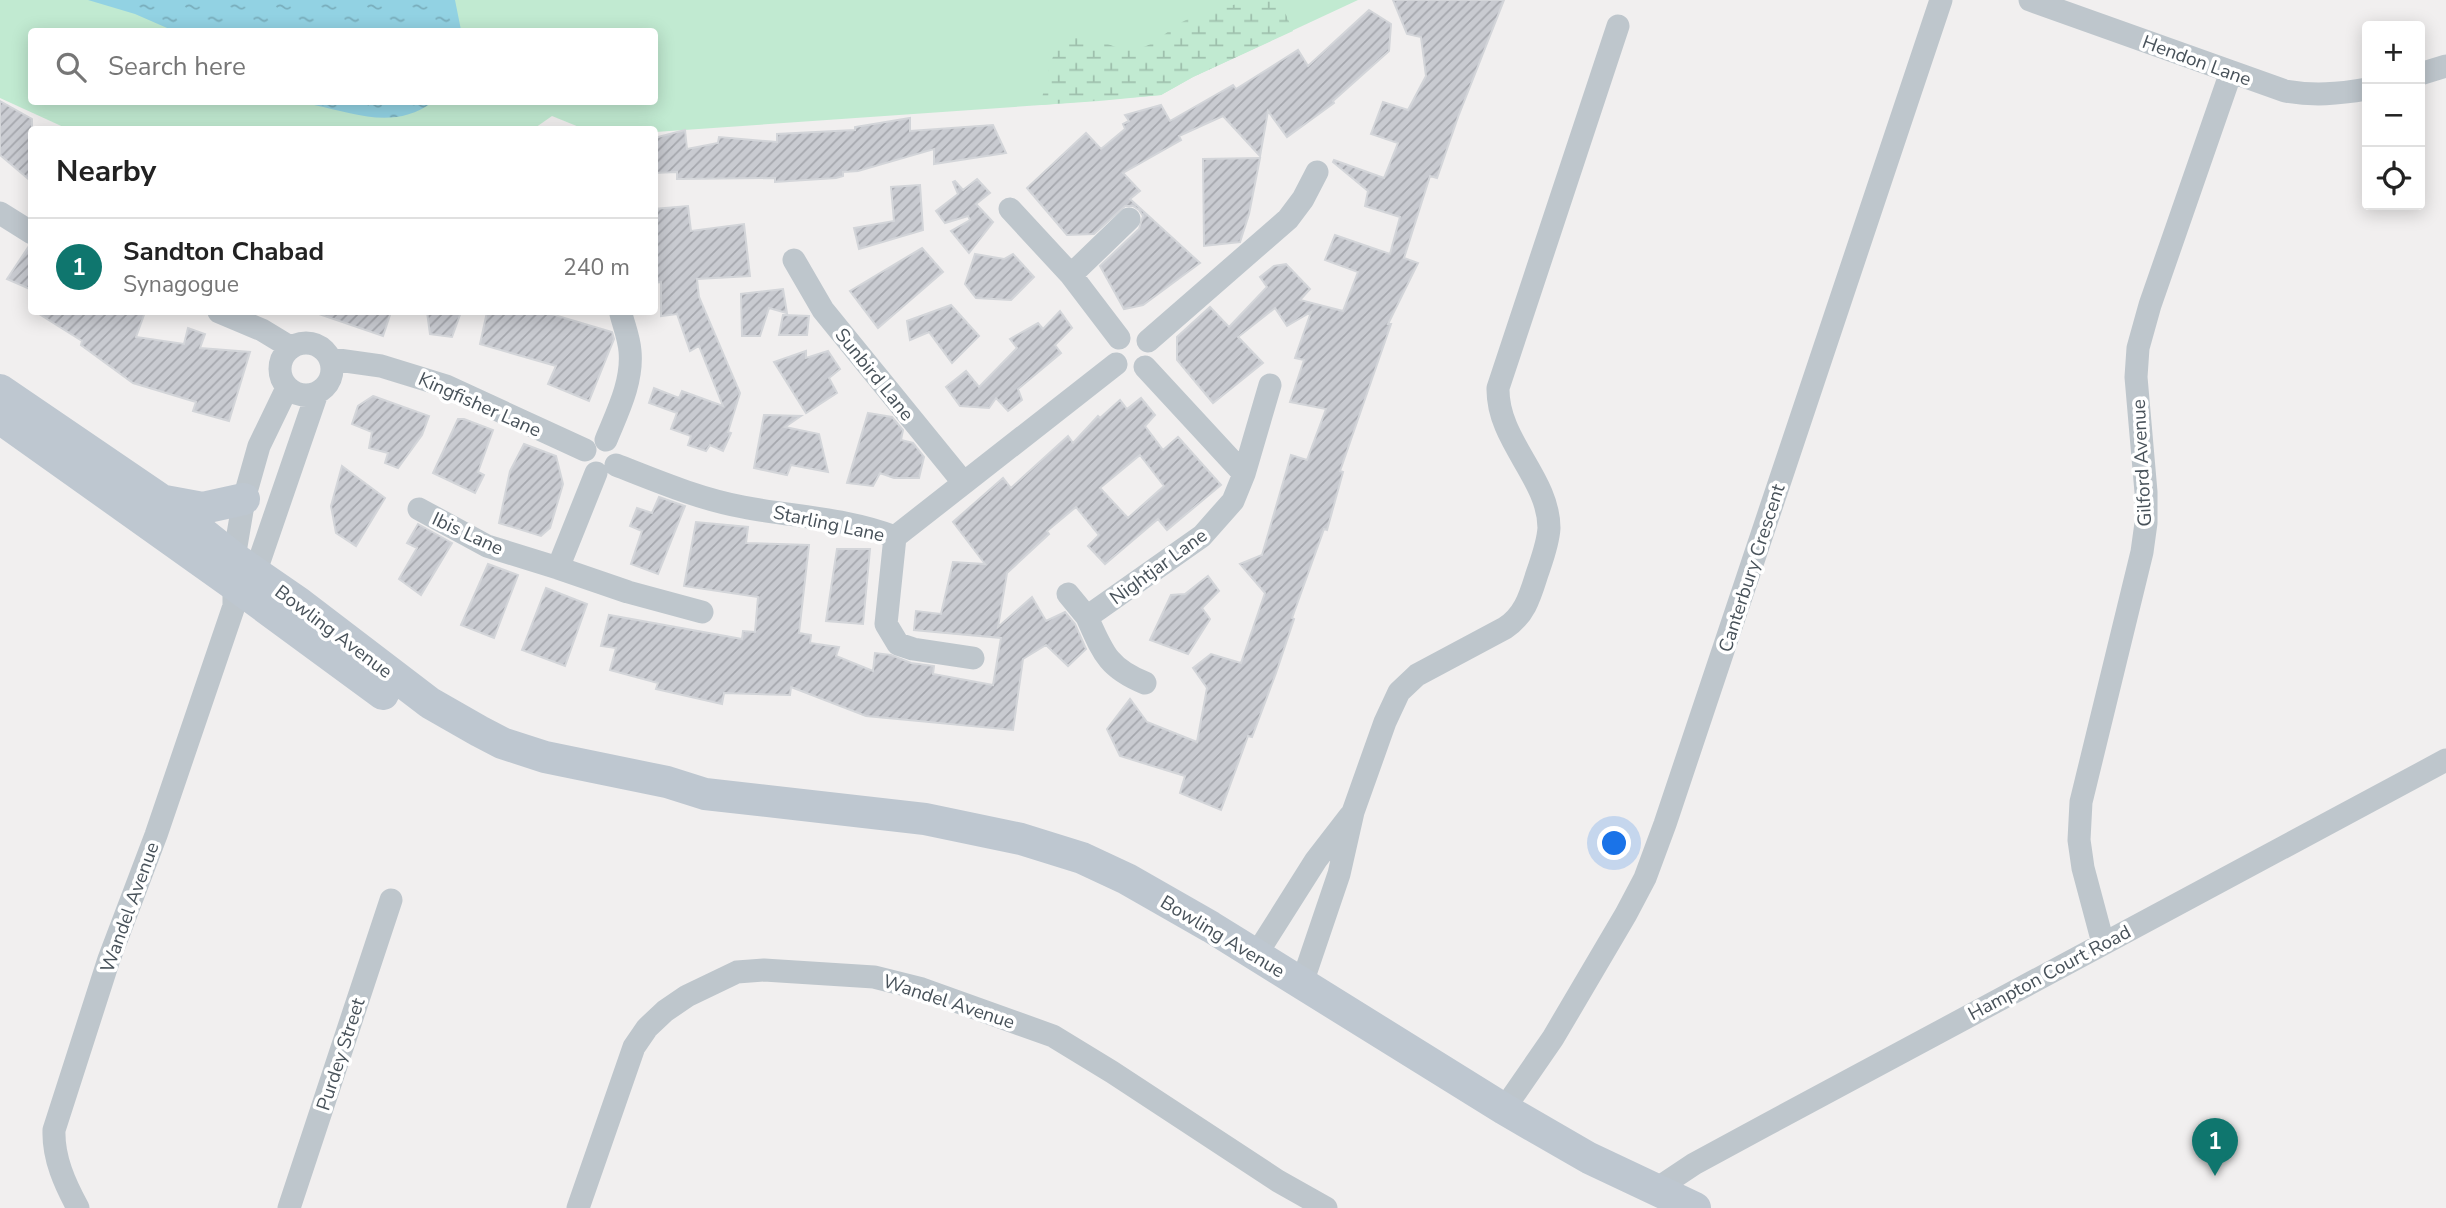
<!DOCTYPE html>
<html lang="en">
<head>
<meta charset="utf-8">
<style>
	:root { --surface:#fff; --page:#f6f6f6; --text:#222; --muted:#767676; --line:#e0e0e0; --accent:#0f766e }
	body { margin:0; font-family:"Nunito Sans",sans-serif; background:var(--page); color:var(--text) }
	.controls { position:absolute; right:21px; top:21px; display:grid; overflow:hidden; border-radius:7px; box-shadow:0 4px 18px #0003 }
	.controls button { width:63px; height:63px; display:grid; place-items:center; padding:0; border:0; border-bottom:2px solid var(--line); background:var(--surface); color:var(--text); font:35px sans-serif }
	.you { position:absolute; left:1615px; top:844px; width:24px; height:24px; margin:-18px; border:5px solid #fff; border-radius:50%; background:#1a73e8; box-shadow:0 0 0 10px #1a73e833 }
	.badge { display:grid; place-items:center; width:46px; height:46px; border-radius:50%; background:var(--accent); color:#fff; font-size:23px; font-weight:700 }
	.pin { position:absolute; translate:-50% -58px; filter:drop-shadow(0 2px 4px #0008) }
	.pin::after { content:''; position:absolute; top:37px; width:24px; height:21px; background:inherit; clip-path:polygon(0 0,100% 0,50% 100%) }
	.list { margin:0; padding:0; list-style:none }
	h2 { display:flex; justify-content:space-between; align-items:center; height:91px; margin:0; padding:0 28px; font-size:30px }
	h2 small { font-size:23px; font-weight:400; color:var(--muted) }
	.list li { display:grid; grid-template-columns:46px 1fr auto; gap:21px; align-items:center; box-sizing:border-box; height:98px; padding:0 28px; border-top:2px solid var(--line) }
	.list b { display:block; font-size:26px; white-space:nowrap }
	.list p { margin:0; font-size:23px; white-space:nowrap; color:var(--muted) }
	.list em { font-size:23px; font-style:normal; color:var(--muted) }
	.icon { flex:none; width:38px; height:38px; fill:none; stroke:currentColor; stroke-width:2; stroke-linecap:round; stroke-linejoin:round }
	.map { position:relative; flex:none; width:2446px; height:1208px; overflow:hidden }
	.search { position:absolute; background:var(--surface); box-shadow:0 4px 18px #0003; left:28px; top:28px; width:630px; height:77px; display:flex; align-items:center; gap:18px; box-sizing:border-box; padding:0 24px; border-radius:7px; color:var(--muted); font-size:26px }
	.panel { position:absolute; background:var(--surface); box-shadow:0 4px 18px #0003; left:28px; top:126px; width:630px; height:189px; border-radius:7px }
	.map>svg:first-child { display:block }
	.grass { fill:#c1ead1; fill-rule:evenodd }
	.wetland { fill:url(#wetland-marsh) }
	.water { fill:url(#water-ripples) }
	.building { fill:url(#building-hatch); stroke:#d3d5d9; stroke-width:2; fill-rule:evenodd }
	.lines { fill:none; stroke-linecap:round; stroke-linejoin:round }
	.minor { stroke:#bec6cc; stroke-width:23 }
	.secondary { stroke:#bec7d0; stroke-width:32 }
	.labels { text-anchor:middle; stroke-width:7; stroke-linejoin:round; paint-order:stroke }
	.street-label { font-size:19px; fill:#48525a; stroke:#fff }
</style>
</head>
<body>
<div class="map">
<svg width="2446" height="1208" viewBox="0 0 2446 1208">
	<defs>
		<pattern id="wetland-marsh" width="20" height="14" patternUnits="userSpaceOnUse" patternTransform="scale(1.75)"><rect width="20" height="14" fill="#c1ead1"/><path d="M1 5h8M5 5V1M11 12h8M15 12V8" fill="none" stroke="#9fc0ad"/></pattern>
		<pattern id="water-ripples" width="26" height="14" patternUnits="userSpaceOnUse" patternTransform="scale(1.75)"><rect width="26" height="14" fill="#92d2e3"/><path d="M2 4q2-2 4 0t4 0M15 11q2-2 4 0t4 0" fill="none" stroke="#79adbb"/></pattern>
		<pattern id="building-hatch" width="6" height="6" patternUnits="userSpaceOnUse" patternTransform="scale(1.75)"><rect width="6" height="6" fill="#c9cbd1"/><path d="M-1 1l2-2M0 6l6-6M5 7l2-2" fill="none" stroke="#a5a7ad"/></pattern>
	</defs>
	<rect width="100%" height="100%" fill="#f1efef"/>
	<path class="grass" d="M 0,0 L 1358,0 L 1193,77 L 1161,95 L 1099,101 L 655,132 L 654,130 L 584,129 L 552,116 L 532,130 L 70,130 L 0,98 ZM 32,32 L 654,32 L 654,102 L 32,102 Z"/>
	<path class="wetland" d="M 1260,0 L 1277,1 L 1284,10 L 1293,31 L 1193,77 L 1161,95 L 1041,105 L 1045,82 L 1056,47 L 1071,36 C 1078,37 1086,37 1093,38 C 1107,43 1119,51 1135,49 C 1157,46 1167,29 1186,20 C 1213,6 1232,6 1260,0 Z"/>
	<path class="water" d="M 88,0 L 455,0 L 461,30 L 174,31 L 135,14 Z
		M 307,102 L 433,102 C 394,130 357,114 314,105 Z"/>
	<path class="building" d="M 1393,0 L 1504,0 L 1458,117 L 1437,178 L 1430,176 L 1404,258 L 1418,263 L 1388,324 L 1391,324 L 1340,471 L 1343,472 L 1327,530 L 1324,529 L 1292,618 L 1294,619 L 1276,673 L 1252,737 L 1248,736 L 1221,810 L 1180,793 L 1185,776 L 1120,756 L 1107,729 L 1130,699 L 1147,722 L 1197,742 L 1207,688 L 1193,668 L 1211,654 L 1241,663 L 1265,593 L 1240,564 L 1262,555 L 1291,455 L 1307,460 L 1326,409 L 1290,402 L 1304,360 L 1295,358 L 1311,312 L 1287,326 L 1275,308 L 1238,337 L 1263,363 L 1213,403 L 1177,360 L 1177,337 L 1210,307 L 1229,327 L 1267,287 L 1260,277 L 1274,266 L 1286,264 L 1310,289 L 1300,300 L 1343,311 L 1358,272 L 1325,260 L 1335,235 L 1390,254 L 1400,217 L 1365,206 L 1368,191 L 1333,162 L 1334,160 L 1384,178 L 1398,143 L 1371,134 L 1383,102 L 1408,110 L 1426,76 L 1421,37 L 1407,34 Z
		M 1369,10 L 1391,24 L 1389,51 L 1333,101 L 1334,103 L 1287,137 L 1268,111 L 1260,156 L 1223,116 L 1179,136 L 1181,140 L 1123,173 L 1140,191 L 1130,199 L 1200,263 L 1143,305 L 1124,309 L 1100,266 L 1139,229 L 1143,216 L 1139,210 L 1133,206 L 1125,206 L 1094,234 L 1067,235 L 1027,188 L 1086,133 L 1101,149 L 1125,129 L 1123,124 L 1129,121 L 1125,115 L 1161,105 L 1170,121 L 1233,85 L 1236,89 L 1298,50 L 1308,66 Z
		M 0,101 L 32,119 L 32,182 L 0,155 Z
		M 910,118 L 910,131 L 993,125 L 1006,153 L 934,164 L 934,149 L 858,171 L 843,172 L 843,176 L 836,178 L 775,182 L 775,178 L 677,179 L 677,172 L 654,173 L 654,138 L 685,130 L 687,149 L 718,143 L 719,137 L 777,142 L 777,134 L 855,130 L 855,127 Z
		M 1260,158 L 1249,214 L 1240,242 L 1204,246 L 1203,159 Z
		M 977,179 L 990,193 L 976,204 L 993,222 L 969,253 L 951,231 L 970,220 L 968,216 L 945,223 L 936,211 L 958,194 L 953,182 L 955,181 L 963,190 Z
		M 920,185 L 923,230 L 859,249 L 854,228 L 894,221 L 891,187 Z
		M 688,206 L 691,231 L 744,224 L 750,276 L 697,279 L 699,297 L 740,393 L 728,432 L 731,433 L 723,451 L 710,445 L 706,451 L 688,445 L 691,436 L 671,429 L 677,413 L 649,403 L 654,388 L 679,398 L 682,391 L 723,406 L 699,346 L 690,351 L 677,314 L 661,316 L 661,282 L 654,283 L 654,209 Z
		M 29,246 L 32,247 L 32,290 L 7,279 Z
		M 922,248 L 943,272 L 878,328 L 850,291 Z
		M 975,254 L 1004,259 L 1013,254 L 1034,277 L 1011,300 L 976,298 L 965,284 Z
		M 783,289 L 787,313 L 769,308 L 760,336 L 742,336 L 741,294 Z
		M 951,305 L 979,336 L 952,363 L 929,332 L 910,340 L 907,321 Z
		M 1060,311 L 1072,328 L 1055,345 L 1061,353 L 1018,389 L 1022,400 L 1008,411 L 996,398 L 989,408 L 960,406 L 946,387 L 966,371 L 979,387 L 1017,348 L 1010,339 L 1038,323 L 1043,329 Z
		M 36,312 L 145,312 L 136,337 L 184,344 L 188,328 L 205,334 L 200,348 L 250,352 L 229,421 L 193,411 L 196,402 L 133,383 L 81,345 L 82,341 Z
		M 319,312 L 391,312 L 383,336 L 319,314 Z
		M 427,312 L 461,312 L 452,337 L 430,334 Z
		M 487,312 L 552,312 L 551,314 L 612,332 L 614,339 L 589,401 L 548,384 L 556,366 L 480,344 Z
		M 783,315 L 809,316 L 807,335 L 779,335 Z
		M 806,351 L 806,358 L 828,351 L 840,369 L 829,378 L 837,393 L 806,413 L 774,362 Z
		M 373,396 L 429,416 L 422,435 L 398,468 L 385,463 L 388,453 L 369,448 L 372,432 L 352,424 L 358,406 Z
		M 1141,398 L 1155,415 L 1145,426 L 1163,450 L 1178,437 L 1221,485 L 1167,530 L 1158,519 L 1105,564 L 1088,546 L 1099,535 L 1076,507 L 1047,531 L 1049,534 L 1007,573 L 998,627 L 1032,597 L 1046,621 L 1065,612 L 1075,624 L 1086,649 L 1068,666 L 1046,645 L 1023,659 L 1013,730 L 866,716 L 791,687 L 790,695 L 724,693 L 722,704 L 656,689 L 658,683 L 610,670 L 616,648 L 601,646 L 609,615 L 742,639 L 743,631 L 755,632 L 758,597 L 684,586 L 696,522 L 748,527 L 746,543 L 809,545 L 799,633 L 811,635 L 810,643 L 839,647 L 836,656 L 873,671 L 875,653 L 891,655 L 911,663 L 934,666 L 933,674 L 993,685 L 1001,638 L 914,630 L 916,611 L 941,614 L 953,562 L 985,564 L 953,522 L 1003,478 L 1011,488 L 1068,436 L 1073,443 L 1098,416 L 1100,418 L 1120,400 L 1127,409 ZM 1140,455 L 1164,486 L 1128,518 L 1100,488 Z
		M 868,413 L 892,417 L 903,430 L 901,440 L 913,443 L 924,457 L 919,478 L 894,478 L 880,473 L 873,486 L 847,483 Z
		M 764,415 L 801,416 L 785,427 L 819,434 L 828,472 L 791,465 L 787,475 L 754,468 Z
		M 458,419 L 464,419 L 493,430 L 478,472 L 484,475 L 475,493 L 433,473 Z
		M 524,444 L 556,456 L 563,484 L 550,528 L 541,536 L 499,523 L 510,471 Z
		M 342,466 L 385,498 L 356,546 L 336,533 L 331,506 Z
		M 659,497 L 685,506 L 658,574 L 631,564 L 642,531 L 630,526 L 637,508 L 652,513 Z
		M 418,524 L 452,543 L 421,595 L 399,579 L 417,548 L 407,543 Z
		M 837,549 L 870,549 L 863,624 L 826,621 Z
		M 488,564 L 518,575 L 494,638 L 461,625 Z
		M 1208,576 L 1219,591 L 1202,608 L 1210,619 L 1188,654 L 1150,640 L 1171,595 L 1185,594 Z
		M 546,588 L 587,604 L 565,666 L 522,650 Z"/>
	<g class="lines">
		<path class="minor" d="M 2030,0 L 2285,91 C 2314,96 2338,94 2367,89
			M 2420,74 L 2446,66
			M 1010,209 L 1071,275 L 1119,338
			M 0,213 L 32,233
			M 794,260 L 823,310 L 963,482
			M 1071,275 L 1129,219
			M 219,312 L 262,330 L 290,347
			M 1148,341 L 1288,219 L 1303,199 L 1317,172
			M280 369a26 26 0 1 1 52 0a26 26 0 1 1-52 0Z
			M 331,359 L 381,366 L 446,386 L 585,450
			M 1145,367 L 1244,474 L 1233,501 L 1202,536 L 1087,617 C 1103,653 1108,668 1145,683
			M 606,440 C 617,413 633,382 630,351 C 629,338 624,326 621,314
			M 616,465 C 657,481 699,499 743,507 C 794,517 846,518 895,537 L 1116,364
			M 1244,474 L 1270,385
			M 419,509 L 487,546 L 558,568 L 596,473
			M 895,537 L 886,624 L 898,644 L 913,649 L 973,658
			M 558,568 L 628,592 L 702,612
			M 251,585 L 317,393
			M 1068,594 L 1087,617
			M 2103,943 L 2083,868 L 2079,840 L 2081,802 L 2142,552 L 2146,523 L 2146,492 L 2136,377 L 2138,348 L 2150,305 L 2231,72
			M 1256,955 L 1316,860 L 1350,816
			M 1302,983 L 1339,874 L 1353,812 L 1385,722 L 1399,692 L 1417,675 L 1505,628 C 1525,615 1530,596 1537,574 C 1542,559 1548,544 1549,528 C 1549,478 1497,441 1498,388 L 1618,26
			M 1504,1109 L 1553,1038 L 1626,914 L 1645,878 L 1665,824 L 1941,0
			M 1655,1190 L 1694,1164 L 1766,1125 L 2446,760
			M 78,1208 C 65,1184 53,1158 54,1130 L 109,959 L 156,835 L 234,606 L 234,558 L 244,499 L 259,446 L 287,388
			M 289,1208 L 391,900
			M 578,1208 L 634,1047 L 647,1028 L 665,1011 L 687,996 L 737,972 L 764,970 L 874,977 L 922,989 L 1053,1036 L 1112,1072 L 1278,1181 L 1326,1208"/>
		<path class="secondary" d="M 0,390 L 160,499 L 234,558 L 299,603 L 430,703 L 479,731 L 502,743 L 545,757 L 667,782 L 705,794 L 925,819 L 1021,839 L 1082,858 L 1127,879 L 1211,927 L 1504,1109 L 1589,1158 L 1695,1208
			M 0,418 L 240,589 L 383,694
			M 165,501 L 203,508 L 244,499"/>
	</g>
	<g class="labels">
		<g class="street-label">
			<text transform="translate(2197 60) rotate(20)" y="7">Hendon Lane</text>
			<text transform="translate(875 374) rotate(51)" y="7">Sunbird Lane</text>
			<text transform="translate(480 404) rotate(24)" y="7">Kingfisher Lane</text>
			<text transform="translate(2141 463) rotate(-93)" y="7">Gilford Avenue</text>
			<text transform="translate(829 523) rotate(12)" y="7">Starling Lane</text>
			<text transform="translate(468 533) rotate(25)" y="7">Ibis Lane</text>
			<text transform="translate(1158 566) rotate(-36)" y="7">Nightjar Lane</text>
			<text transform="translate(1751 568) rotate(-72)" y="7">Canterbury Crescent</text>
			<text transform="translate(334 631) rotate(37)" y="7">Bowling Avenue</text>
			<text transform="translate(129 907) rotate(-70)" y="7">Wandel Avenue</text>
			<text transform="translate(1223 936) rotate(31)" y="7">Bowling Avenue</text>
			<text transform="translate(2049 972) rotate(-28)" y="7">Hampton Court Road</text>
			<text transform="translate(949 1001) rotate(18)" y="7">Wandel Avenue</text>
			<text transform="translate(340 1054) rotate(-72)" y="7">Purdey Street</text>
		</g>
	</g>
</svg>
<div class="controls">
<button>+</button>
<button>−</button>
<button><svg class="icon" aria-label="locate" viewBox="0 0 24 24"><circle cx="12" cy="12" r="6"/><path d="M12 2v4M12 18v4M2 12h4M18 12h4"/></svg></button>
</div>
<div class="you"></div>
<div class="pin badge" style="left:2215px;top:1176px">1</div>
<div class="search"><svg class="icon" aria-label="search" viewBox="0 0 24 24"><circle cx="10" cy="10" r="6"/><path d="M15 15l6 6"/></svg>Search here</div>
<section class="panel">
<h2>Nearby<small></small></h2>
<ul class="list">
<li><span class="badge">1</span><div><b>Sandton Chabad</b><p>Synagogue</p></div><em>240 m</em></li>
</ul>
</section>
</div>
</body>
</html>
